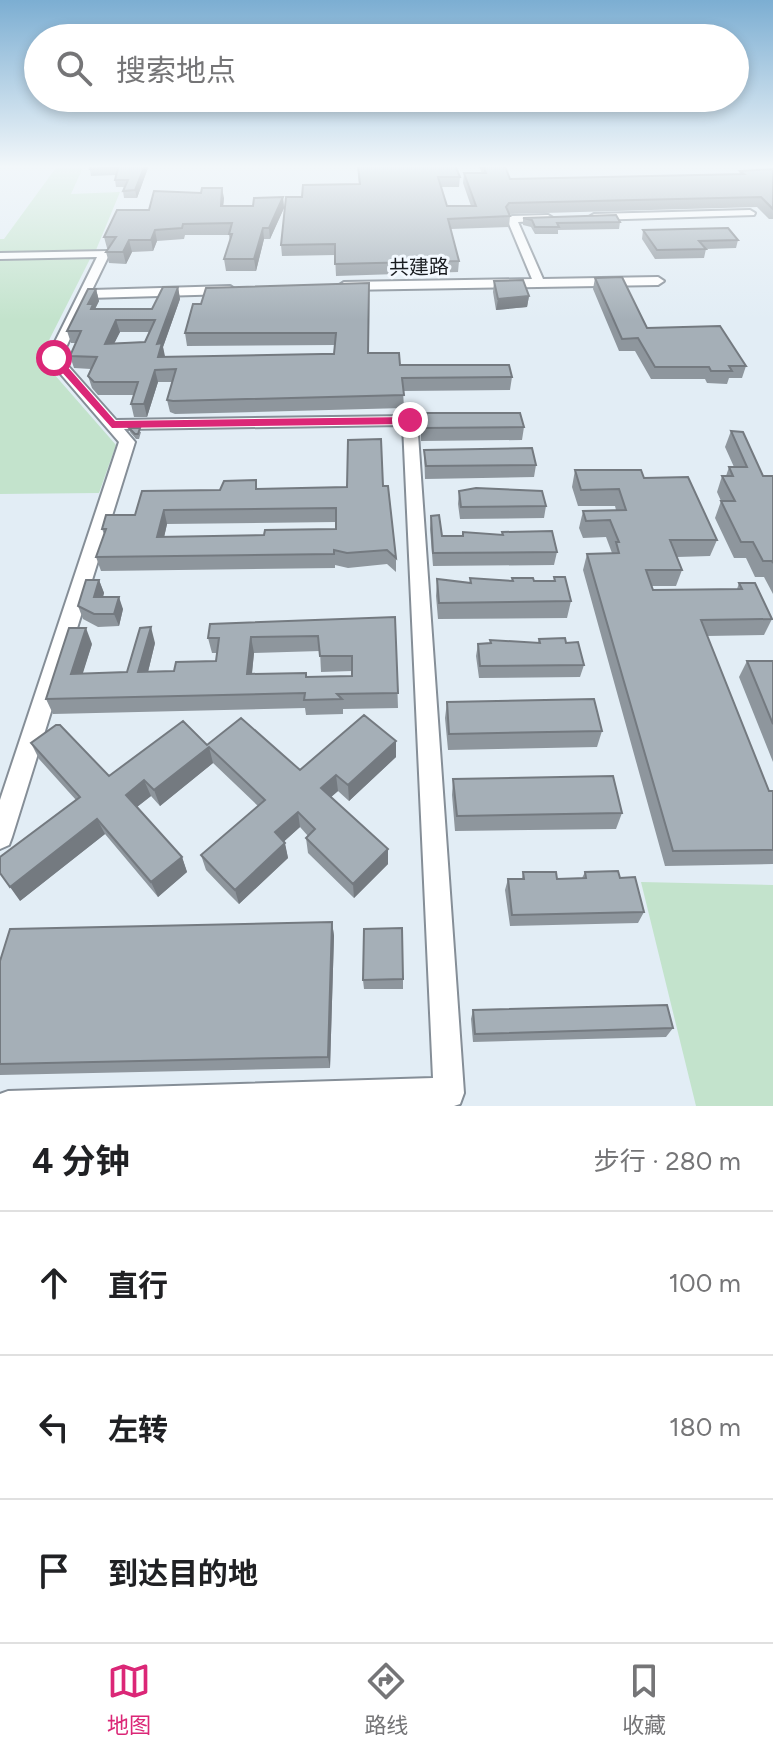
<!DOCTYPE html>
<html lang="zh">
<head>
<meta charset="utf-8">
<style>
	:root { --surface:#fff; --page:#f2f2f2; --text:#202124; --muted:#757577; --line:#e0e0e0; --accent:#db2777 }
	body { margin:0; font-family:Figtree,"Noto Sans SC",sans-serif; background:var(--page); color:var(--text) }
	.stop { position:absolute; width:24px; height:24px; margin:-18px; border:6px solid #db2777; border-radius:50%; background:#fff }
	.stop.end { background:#db2777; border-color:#fff; box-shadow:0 2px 8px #0008 }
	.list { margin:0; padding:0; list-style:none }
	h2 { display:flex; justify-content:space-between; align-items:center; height:104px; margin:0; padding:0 32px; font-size:34px }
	h2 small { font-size:26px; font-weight:400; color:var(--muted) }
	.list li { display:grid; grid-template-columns:52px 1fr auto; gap:24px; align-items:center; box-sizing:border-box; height:144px; padding:0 32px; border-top:2px solid var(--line) }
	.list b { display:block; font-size:30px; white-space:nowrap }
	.list em { font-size:26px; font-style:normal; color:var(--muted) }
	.icon { flex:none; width:44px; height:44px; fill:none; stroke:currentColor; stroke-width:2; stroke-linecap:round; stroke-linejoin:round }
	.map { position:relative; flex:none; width:773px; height:1106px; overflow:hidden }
	.search { position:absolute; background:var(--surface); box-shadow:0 4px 12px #0003; left:24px; right:24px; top:24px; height:88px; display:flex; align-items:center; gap:20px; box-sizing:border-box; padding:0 28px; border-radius:44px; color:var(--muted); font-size:30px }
	.sheet { height:536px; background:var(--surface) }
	nav { display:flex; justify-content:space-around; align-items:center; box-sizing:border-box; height:112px; border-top:2px solid var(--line); background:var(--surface); font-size:22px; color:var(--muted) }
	nav a { display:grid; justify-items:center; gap:4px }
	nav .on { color:var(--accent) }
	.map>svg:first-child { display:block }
	.green { fill:#c3e3cc }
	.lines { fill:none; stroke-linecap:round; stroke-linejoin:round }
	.minor-casing { stroke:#858e97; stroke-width:4 }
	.minor { fill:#fff; fill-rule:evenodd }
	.wall { fill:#8e969d; fill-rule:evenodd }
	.shaded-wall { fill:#747a80 }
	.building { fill:#a5afb7; stroke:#747a80; stroke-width:2; fill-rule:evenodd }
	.route { fill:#db2777 }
	.labels { text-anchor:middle; stroke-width:6; stroke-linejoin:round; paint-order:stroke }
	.far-street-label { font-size:20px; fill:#191c20; stroke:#f3f9ff }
</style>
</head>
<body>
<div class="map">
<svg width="773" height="1106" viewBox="0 0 773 1106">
	<rect width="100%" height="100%" fill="#e2edf5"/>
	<path class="green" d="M 58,165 L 84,165 L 71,194 L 120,192 L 96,250 L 0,253 L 0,239 L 4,239 Z
		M 90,259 L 40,358 L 116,445 L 99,493 L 0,494 L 0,260 Z
		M 641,882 L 773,885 L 773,1106 L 696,1106 Z"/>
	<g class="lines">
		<defs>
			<path id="minor" d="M 750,210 L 755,213 L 754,215 L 594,220 L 589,217 L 594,214 Z
				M 548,215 L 553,218 L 552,220 L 518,222 L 543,279 L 658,277 L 664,281 L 658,285 L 344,290 L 338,286 L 344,282 L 532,279 L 507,219 L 512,216 Z
				M 108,251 L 110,253 L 92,290 L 230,286 L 236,290 L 230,294 L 89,298 L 61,358 L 116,420 L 410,416 L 417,420 L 464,1093 L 460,1104 L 454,1106 L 0,1106 L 0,1094 L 8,1091 L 433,1078 L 403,425 L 124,429 L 135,442 L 12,837 L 9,845 L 0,849 L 0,800 L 119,442 L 47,358 L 97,257 L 0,259 L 0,253 Z"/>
		</defs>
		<use href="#minor" class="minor-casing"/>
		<use href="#minor" class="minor"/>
	</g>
	<path class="wall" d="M 91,165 L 149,165 L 137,198 L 124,198 L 123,191 L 124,187 L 116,187 L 115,180 L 116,175 L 91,176 L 90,169 Z
		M 357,165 L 455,165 L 460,177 L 459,187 L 441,187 L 447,206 L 471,206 L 463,183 L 464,173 L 482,173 L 478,165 L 499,165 L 510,179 L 739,174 L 740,171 L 773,169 L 773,219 L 769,219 L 757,207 L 509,214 L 510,216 L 509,227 L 451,229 L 459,261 L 458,272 L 336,276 L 335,255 L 282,256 L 281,245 L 302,197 L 359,184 Z
		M 283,197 L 284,208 L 270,239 L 264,239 L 256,271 L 226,271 L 224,259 L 230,242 L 229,235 L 185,235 L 184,239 L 157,241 L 153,251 L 132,252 L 126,264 L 109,263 L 106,252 L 108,248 L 107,248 L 104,237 L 149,210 L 224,198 L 223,206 L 253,206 Z
		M 523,218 L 620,222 L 619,229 L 558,230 L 558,234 L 535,234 L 531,227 L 523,225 Z
		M 643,230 L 738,240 L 736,248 L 706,249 L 704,258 L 655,259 L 642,239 Z
		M 595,278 L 647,328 L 746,366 L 742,378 L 729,378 L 727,384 L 707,383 L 705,379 L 651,379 L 635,351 L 619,351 L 593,289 Z
		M 494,281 L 529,296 L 527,307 L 496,310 L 493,292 Z
		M 369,283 L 369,353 L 400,365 L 512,377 L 510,390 L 403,391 L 404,408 L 175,414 L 170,412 L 167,400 L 172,382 L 158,382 L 147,417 L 134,417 L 131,404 L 134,395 L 98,395 L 92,388 L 88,376 L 91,369 L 74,368 L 70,356 L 76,343 L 71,343 L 67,331 L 96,289 L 99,301 L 95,309 L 152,309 L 178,287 L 180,299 L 163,347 L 164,357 L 334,354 L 335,345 L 187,346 L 185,333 L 201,304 ZM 120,332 L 150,332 L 145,342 L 114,343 Z
		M 421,413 L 524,427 L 522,440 L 421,441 Z
		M 129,428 L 141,432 L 139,439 L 136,439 L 130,432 Z
		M 731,431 L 763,476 L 773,476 L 773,594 L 764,577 L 755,577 L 746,558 L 734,558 L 715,518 L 721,501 L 717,492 L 722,476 L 726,476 L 729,467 L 734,467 L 725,447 Z
		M 424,450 L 536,465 L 534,477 L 425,479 Z
		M 575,470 L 644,478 L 717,540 L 710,556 L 677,557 L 682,570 L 676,586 L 652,586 L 653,590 L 737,589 L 739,583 L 772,619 L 764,635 L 707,636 L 769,791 L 773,791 L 773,864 L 665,866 L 583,570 L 587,554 L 612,553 L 606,537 L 583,538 L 579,528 L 583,511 L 616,510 L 615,506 L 578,506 L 572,487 Z
		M 383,486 L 396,558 L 396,572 L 387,564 L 348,568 L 335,565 L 335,568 L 101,571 L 96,557 L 104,534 L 102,529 L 135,515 L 257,489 ZM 336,522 L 336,529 L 264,535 L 164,537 L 167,524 Z
		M 459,491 L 546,506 L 544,518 L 460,519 L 458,504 Z
		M 431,516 L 442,536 L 502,535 L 502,532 L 557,552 L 554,565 L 433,566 L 430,529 Z
		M 554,577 L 571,601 L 567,618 L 438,619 L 436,596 L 437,579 L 470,583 L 470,578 L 512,581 L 512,578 L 534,581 L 554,581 Z
		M 99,580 L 104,593 L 103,597 L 123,609 L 119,626 L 98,627 L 83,619 L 78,606 Z
		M 395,617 L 398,708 L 343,709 L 343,714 L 306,715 L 305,708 L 53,714 L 46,699 L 92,644 L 82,674 L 127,672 L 155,643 L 148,672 L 174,671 L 216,661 L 217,653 L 212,653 L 208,638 ZM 320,651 L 321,672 L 352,671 L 352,676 L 306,677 L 252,674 L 254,653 Z
		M 539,639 L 566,643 L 584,665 L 580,677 L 479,678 L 476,656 L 478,644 L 490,643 L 490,640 L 538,643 Z
		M 747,661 L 773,661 L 773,762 L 739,677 Z
		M 447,702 L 602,731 L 597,747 L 448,750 L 445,718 Z
		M 396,741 L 396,757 L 349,801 L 338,791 L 331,797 L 388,849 L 388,864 L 354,898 L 308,853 L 306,838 L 308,836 L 300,827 L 284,841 L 288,858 L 239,904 L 228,893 L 206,870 L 201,855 L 258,806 L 213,763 L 160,806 L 151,796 L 137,807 L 182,857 L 187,872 L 158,897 L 105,834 L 20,901 L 76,800 L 39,759 L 31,743 L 109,776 L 207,745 L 300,770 Z
		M 453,779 L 622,813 L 616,829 L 455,831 L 452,795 Z
		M 523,872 L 557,879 L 582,878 L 585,872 L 620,878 L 644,912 L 638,923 L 510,926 L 505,890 L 508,879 L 522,879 Z
		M 332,922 L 334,936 L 330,1068 L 0,1075 L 0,961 Z
		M 403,979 L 403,989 L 364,989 L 363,980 Z
		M 473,1010 L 673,1028 L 666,1037 L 473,1042 L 471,1019 Z"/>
	<path class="shaded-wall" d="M 145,165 L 149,165 L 137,198 L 135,190 Z
		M 222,188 L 224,198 L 222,217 L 221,206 Z
		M 283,197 L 284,208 L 270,239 L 269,228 Z
		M 263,228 L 264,239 L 256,271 L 254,259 Z
		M 155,230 L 157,241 L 153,251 L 151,240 Z
		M 129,240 L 132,252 L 126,264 L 123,252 Z
		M 178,287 L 180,299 L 163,347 L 165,356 L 161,370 L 157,344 Z
		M 96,289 L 99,301 L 95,309 L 96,316 L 88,304 Z
		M 529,296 L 527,307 L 496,310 L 498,299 Z
		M 116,320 L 120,332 L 108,356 L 105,344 Z
		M 155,370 L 158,382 L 147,417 L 144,404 Z
		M 164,510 L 167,524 L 161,551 L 157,537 Z
		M 99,580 L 104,593 L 99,610 L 94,597 Z
		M 119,597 L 123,609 L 119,626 L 114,614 Z
		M 151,627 L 155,643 L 144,688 L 138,672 Z
		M 86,628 L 92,644 L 78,689 L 71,674 Z
		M 251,637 L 254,653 L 250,690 L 247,674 Z
		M 396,741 L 396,757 L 349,801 L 348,785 Z
		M 209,747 L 213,763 L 160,806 L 154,790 Z
		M 336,775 L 338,791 L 323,804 L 321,788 Z
		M 144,780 L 151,796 L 133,810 L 126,795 Z
		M 298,812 L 300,827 L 278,847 L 275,832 Z
		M 97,819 L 105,834 L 20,901 L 10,887 Z
		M 285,843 L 288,858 L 239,904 L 235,890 Z
		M 388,849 L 388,864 L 354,898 L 353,884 Z
		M 182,857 L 187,872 L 158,897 L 151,882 Z
		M 332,922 L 334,936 L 330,1068 L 328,1057 Z"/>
	<path class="building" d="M 91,165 L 145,165 L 135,190 L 123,191 L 128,180 L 115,180 L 118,168 L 90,169 Z
		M 358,165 L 455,165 L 460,177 L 438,177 L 447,206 L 476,206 L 464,173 L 486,173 L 483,165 L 505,166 L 510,179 L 744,174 L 740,171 L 773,169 L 773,209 L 761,197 L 509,203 L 506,207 L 510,216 L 448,219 L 459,261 L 335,264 L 335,244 L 281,245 L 286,197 L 302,197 L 303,185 L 360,184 Z
		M 202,188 L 222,188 L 221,206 L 253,206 L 254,198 L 283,197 L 269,228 L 263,228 L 254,259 L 224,259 L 232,234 L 229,234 L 232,223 L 183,224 L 182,228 L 155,230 L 151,240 L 129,240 L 123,252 L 106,252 L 116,237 L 104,237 L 117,210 L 149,210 L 154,191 L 201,193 Z
		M 616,215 L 620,222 L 557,223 L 559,227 L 535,227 L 532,220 L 523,218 Z
		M 728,228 L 738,240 L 699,241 L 706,249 L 657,250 L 643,230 Z
		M 622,277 L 647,328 L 720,326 L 746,366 L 729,366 L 732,371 L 711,371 L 709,367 L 655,367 L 638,338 L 622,339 L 595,278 Z
		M 523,280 L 529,296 L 498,299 L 494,281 Z
		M 369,283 L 368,353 L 399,353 L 400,365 L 509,365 L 512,377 L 402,378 L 404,395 L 173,401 L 167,400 L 176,369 L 155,370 L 144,404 L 131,404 L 138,382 L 94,382 L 88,376 L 97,357 L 70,356 L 81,331 L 67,331 L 88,289 L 96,289 L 88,304 L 93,304 L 91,309 L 152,309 L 163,287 L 178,287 L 157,344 L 162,343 L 158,357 L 322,354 L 334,354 L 336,333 L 185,333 L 193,304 L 201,304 L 206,288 ZM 116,320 L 155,320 L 145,342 L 105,344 Z
		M 421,413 L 520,413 L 524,427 L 422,428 Z
		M 129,428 L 140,428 L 138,434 L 135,434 Z
		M 731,431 L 743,432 L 763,476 L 773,476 L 773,563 L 772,561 L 763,561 L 753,542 L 741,542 L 721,501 L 735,501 L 722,476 L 733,476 L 729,467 L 747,467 Z
		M 381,439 L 383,486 L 388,486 L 396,558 L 387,550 L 347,553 L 334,550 L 334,554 L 96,557 L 106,529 L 102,529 L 106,515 L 135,515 L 142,491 L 220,490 L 224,481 L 256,480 L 256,489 L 347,487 L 348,440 ZM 336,508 L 336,529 L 265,530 L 264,535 L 157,537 L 164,510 Z
		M 532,448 L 536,465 L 426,466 L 424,450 Z
		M 575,470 L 641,470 L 644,478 L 688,477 L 717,540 L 670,540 L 682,570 L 646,570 L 653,590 L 742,589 L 739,583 L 755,583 L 772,619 L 701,620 L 769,791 L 773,791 L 773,850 L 673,851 L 587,554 L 619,553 L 616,542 L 619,542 L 610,520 L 586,521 L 583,511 L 626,510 L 619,489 L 581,490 Z
		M 476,488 L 542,491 L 546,506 L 461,507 L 459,491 Z
		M 439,515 L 442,536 L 463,536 L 463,532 L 503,535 L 502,532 L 552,531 L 557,552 L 433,553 L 431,516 Z
		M 554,577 L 565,577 L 571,601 L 439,603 L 437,579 L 471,583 L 470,578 L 513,581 L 512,578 L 533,578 L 534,581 L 555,581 Z
		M 86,580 L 99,580 L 94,597 L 119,597 L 114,614 L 94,614 L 78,606 Z
		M 395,617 L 398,693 L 337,694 L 342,699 L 304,700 L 305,693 L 46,699 L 69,628 L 86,628 L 71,674 L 127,672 L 140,628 L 151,627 L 138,672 L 174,671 L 176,662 L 216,661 L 219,638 L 208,638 L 210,624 ZM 318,636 L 320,656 L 352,656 L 352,676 L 306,677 L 306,673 L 247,674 L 251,637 Z
		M 565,638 L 566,643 L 578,642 L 584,665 L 480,666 L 478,644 L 491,643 L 490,640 L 540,643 L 539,639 Z
		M 747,661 L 773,661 L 773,724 Z
		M 594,699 L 602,731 L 449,734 L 447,702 Z
		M 364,715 L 396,741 L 348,785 L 336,775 L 321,788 L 388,849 L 353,884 L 306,838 L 315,829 L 298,812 L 275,832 L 285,843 L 235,890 L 223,878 L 201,855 L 265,800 L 209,747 L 154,790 L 144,780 L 126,795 L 182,857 L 151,882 L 97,819 L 10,887 L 0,873 L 0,857 L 80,797 L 31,743 L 56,725 L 60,725 L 109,776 L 183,721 L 207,745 L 241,718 L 300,770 Z
		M 613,776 L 622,813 L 457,816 L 453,779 Z
		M 618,871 L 620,878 L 635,877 L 644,912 L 512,915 L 508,879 L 524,879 L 523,872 L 556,872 L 557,879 L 586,878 L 585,872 Z
		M 332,922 L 328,1057 L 0,1064 L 0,961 L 10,929 Z
		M 402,928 L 403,979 L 363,980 L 364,929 Z
		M 667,1005 L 673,1028 L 475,1034 L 473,1010 Z"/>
	<linearGradient id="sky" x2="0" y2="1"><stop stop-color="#7caed2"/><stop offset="0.52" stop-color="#f2f7fa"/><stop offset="1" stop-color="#f2f7fa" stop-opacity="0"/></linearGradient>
	<rect width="773" height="320" fill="url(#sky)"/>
	<path class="route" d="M 51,356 L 58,356 L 115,421 L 410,417 L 416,420 L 410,424 L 112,428 L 51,360 Z"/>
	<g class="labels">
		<g class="far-street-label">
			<text transform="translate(419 267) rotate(-1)" y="7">共建路</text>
		</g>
	</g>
</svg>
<div class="stop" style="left:54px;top:358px"></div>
<div class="stop end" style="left:410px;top:420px"></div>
<div class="search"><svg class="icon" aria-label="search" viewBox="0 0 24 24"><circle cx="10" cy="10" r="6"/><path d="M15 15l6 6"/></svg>搜索地点</div>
</div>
<section class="sheet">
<h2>4 分钟<small>步行 · 280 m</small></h2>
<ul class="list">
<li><svg class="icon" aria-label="ahead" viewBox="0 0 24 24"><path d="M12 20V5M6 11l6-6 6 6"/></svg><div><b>直行</b></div><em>100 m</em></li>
<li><svg class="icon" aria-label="left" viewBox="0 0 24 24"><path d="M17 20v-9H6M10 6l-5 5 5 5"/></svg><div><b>左转</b></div><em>180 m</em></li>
<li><svg class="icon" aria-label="arrive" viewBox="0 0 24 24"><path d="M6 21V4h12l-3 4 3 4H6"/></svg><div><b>到达目的地</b></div></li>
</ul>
</section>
<nav>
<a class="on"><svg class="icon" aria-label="map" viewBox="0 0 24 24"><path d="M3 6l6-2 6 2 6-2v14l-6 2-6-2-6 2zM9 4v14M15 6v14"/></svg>地图</a>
<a><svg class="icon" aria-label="directions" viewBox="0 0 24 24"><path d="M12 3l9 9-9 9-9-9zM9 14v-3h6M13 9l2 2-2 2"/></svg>路线</a>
<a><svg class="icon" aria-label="saved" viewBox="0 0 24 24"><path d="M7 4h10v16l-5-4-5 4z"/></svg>收藏</a>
</nav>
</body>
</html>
